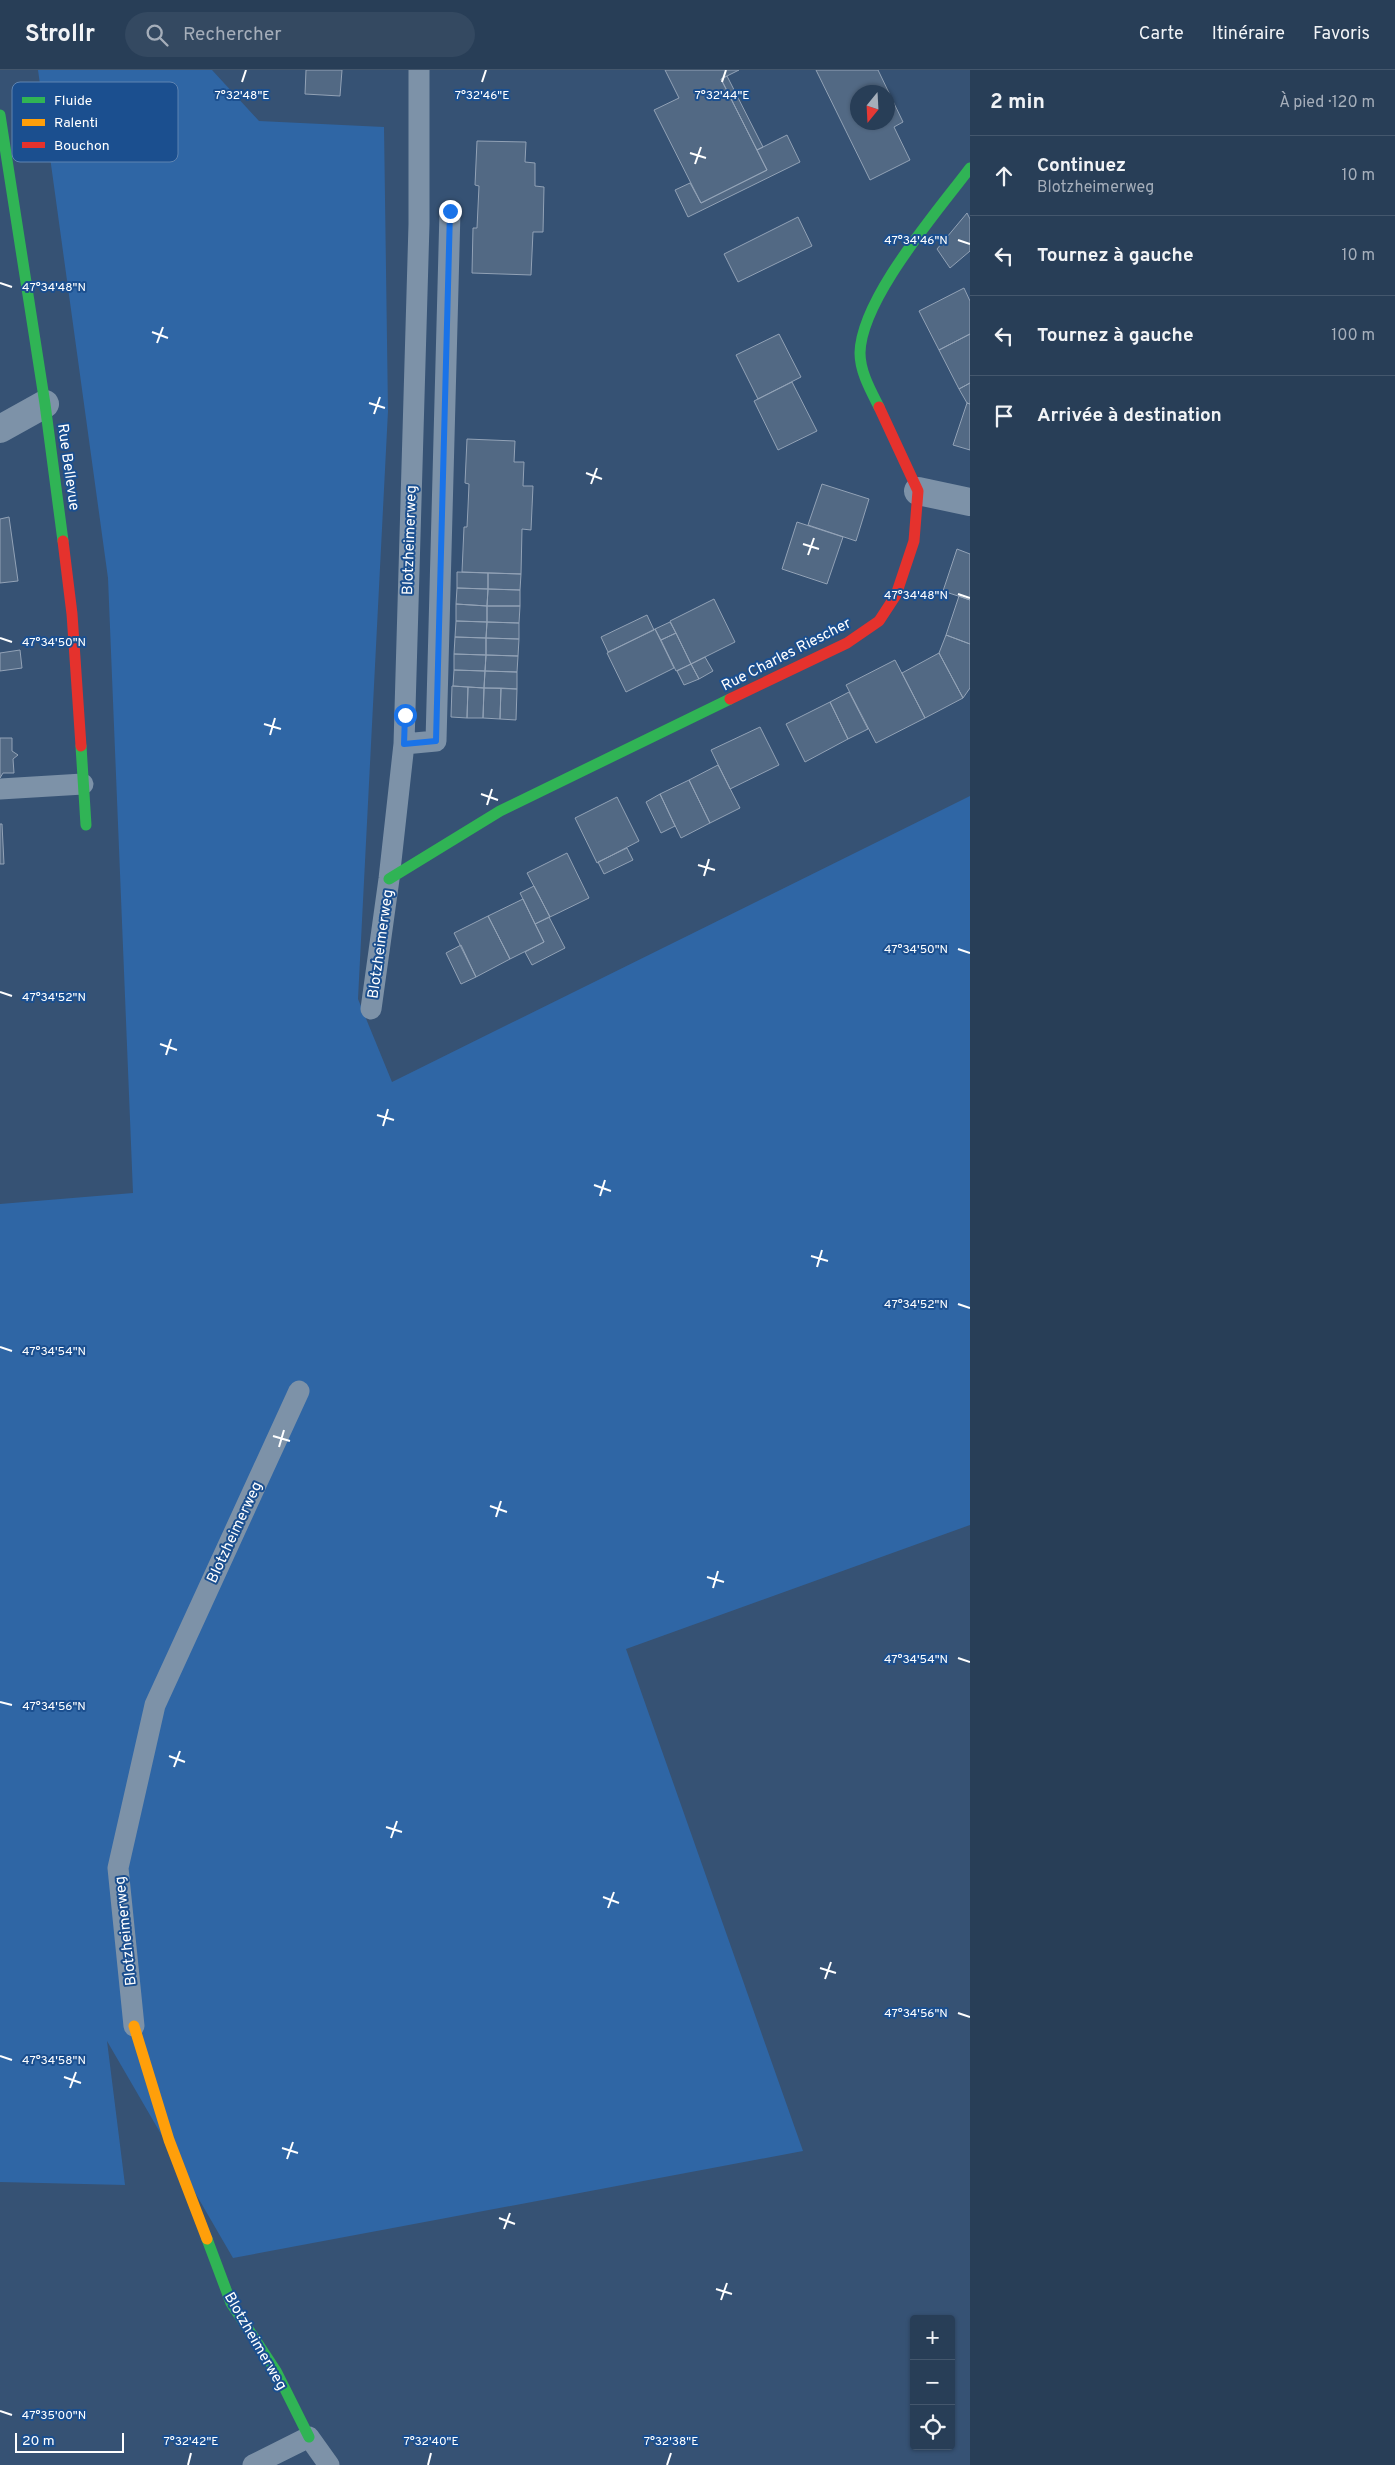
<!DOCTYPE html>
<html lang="fr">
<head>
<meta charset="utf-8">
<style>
	:root { --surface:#283e57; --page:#344961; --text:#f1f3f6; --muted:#a5aeba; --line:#44576d }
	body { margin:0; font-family:Overpass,sans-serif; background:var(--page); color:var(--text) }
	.controls { position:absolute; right:15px; bottom:15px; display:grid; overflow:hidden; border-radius:5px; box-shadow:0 1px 4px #0004 }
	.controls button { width:45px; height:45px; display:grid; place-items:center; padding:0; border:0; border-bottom:1px solid var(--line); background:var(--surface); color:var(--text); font:25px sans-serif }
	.compass { position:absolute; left:850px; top:15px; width:45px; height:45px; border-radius:50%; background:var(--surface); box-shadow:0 1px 4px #0004; rotate:198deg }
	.scale { position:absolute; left:15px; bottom:12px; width:109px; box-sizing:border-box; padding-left:5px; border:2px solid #fff; border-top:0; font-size:14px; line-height:18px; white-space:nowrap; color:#fff; -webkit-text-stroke:4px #1b4f8f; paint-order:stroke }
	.stop { position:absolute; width:15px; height:15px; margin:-11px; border:4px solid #1a73e8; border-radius:50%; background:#fff }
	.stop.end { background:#1a73e8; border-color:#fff; box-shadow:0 1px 5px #0008 }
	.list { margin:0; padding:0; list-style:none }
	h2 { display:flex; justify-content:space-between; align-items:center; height:65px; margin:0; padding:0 20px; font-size:21px }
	h2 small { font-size:16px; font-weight:400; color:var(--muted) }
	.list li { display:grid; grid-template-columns:32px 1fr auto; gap:15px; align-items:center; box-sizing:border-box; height:80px; padding:0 20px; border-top:1px solid var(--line) }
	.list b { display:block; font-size:19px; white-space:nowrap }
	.list p { margin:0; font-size:16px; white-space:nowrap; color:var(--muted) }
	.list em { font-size:16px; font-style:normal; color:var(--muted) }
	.icon { flex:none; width:28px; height:28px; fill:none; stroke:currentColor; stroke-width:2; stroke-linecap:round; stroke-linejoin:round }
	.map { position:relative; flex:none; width:970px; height:2395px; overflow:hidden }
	header { display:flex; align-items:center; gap:30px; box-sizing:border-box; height:70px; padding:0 25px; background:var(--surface); border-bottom:1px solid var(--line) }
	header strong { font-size:24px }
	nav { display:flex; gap:28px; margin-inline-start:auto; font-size:18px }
	.search { width:350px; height:45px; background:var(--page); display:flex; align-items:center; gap:12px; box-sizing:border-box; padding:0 18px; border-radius:28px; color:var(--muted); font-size:19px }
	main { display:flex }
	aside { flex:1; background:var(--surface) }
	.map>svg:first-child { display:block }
	.green { fill:#2f66a5 }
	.building { fill:#526984; stroke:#92a2b6; fill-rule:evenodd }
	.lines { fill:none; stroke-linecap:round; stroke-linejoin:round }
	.lane { stroke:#7d92a8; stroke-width:21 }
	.street { stroke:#7d92a8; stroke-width:28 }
	.fast { stroke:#30b455; stroke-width:11 }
	.slow { stroke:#ff9f0a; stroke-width:11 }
	.jam { stroke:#e5322d; stroke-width:11 }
	.route { stroke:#1a73e8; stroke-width:6 }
	.ticks { fill:none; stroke:#fff; stroke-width:2 }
	.labels { text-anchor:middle; stroke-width:4; stroke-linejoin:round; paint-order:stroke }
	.street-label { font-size:15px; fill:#fff; stroke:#1b4f8f }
	.key { fill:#1b4f8f; stroke:#5f84b1; stroke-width:1 }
	.key-label { font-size:14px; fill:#fff }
	.ticks-label { font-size:12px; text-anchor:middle; fill:#fff; stroke:#1b4f8f; stroke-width:4; stroke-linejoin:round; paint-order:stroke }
</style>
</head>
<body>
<header>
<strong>Strollr</strong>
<div class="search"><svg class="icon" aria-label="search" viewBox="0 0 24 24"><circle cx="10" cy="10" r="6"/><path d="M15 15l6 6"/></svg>Rechercher</div>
<nav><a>Carte</a><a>Itinéraire</a><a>Favoris</a></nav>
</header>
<main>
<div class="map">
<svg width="970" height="2395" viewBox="0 0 970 2395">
	<rect width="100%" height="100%" fill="#365274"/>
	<path class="green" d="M 38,0 L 212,0 L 259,51 L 384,57 L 388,341 L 358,929 L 392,1012 L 970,726 L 970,1455 L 626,1579 L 803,2081 L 233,2188 L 107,1971 L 125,2115 L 0,2112 L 0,1134 L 133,1123 L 108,508 Z"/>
	<path class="building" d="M 306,0 L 342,0 L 340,26 L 305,24 Z
		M 665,0 L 739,0 L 721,9 L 767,100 L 701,133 L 654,40 L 679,28 Z
		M 816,0 L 878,0 L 903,52 L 894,57 L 910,90 L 870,110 ZM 858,22 L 888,22 L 888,52 L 858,52 Z
		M 727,6 L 763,77 L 757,80 L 721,9 Z
		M 787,65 L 800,92 L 688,147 L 675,120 L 690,113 L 701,133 L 767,100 L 757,80 Z
		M 477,71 L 526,72 L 525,92 L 535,93 L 535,116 L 544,117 L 543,162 L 533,162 L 531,205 L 472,203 L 473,158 L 477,158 L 479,116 L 475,115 Z
		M 967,143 L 970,149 L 970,181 L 950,198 L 937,179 Z
		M 798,147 L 812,176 L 738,212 L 724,184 Z
		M 964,218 L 970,231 L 970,264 L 939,280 L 919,241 Z
		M 779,264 L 801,307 L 758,329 L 736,285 Z
		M 970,264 L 970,313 L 959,319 L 939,280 Z
		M 792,312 L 817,361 L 778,380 L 754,331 Z
		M 970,313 L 970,334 L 967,333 L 959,319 Z
		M 967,333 L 970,334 L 970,380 L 953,375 Z
		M 467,369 L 515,371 L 514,392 L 524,392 L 523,416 L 533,416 L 531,460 L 522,459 L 521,504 L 462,502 L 464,457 L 467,457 L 468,437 L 469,414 L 465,413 Z
		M 822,414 L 869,429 L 856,471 L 808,455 Z
		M 9,447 L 18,511 L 0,513 L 0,449 Z
		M 797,452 L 843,467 L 827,514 L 782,499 Z
		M 957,479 L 970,484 L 970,530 L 943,521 Z
		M 457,502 L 488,503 L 488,519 L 457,518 Z
		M 488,503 L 521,504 L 520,520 L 488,519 Z
		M 457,518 L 488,519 L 487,536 L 456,534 Z
		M 488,519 L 520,520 L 520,536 L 487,536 Z
		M 959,526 L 970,530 L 970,574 L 946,565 Z
		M 714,529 L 735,572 L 691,594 L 670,551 Z
		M 456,534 L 487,536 L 487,552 L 456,551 Z
		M 487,536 L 520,536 L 519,553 L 487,552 Z
		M 647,545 L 654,560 L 608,582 L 601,567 Z
		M 456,551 L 487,552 L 486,568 L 455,567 Z
		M 487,552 L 519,553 L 519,569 L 486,568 Z
		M 670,552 L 676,563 L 661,570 L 655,559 Z
		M 655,559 L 674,598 L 626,622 L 607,583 Z
		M 676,563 L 691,594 L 676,601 L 661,570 Z
		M 946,565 L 970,574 L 970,618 L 963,628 L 939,583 Z
		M 455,567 L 486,568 L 486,585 L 454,584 Z
		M 486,568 L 519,569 L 518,586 L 486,585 Z
		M 20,580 L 22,598 L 0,601 L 0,583 Z
		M 939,583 L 963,628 L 925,648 L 902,603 Z
		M 454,584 L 486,585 L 485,601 L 454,600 Z
		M 486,585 L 518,586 L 517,602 L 485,601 Z
		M 705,587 L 713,601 L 699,609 L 691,594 Z
		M 895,590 L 925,648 L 876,673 L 846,615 Z
		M 691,594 L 699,609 L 684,615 L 677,601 Z
		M 454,600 L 485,601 L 484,618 L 453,616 Z
		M 485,601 L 517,602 L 517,619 L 484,618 Z
		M 452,616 L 468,617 L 467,648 L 451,647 Z
		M 468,617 L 484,618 L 483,648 L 467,648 Z
		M 484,618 L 501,618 L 500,649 L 483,648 Z
		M 501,618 L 517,619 L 516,650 L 500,649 Z
		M 849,622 L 868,659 L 848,669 L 830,632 Z
		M 830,632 L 848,669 L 805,692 L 786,654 Z
		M 760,657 L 779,695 L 730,719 L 711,680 Z
		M 0,668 L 12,668 L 12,681 L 18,685 L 13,689 L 14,703 L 3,703 L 0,708 Z
		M 718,695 L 740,738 L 710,753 L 689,710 Z
		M 689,710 L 710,753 L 681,768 L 660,724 Z
		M 660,724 L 675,756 L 661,763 L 646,732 Z
		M 617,727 L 639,771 L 597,793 L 575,748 Z
		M 0,754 L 2,754 L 4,794 L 0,794 Z
		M 627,778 L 633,790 L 604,804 L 598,792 Z
		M 567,783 L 589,828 L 550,847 L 527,803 Z
		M 534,816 L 550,847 L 535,854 L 520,823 Z
		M 523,829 L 544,872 L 510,889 L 488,846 Z
		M 488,846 L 510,889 L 476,907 L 454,863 Z
		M 549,847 L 565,878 L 532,895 L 525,882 L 544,872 L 535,854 Z
		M 461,875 L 476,907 L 461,914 L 446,883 Z"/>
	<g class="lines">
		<path class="lane" d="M 404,674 L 436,671 L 450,141
			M 0,719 L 83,714
			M 371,939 L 389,809 L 404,674 L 419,154 L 419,0
			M 134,1956 L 118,1798 L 155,1635 L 299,1321
			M 253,2395 L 309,2367 L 329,2395"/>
		<path class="street" d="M 0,359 L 45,334
			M 918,421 L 970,432"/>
		<path class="fast" d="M 0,45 L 45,334 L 63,471
			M 879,337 C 871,321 860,302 860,283 C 861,229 937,142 970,98
			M 81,676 L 86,755
			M 389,809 L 500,741 L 730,629
			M 207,2169 L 231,2233 L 276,2301 L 309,2367"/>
		<path class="slow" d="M 134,1956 L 169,2070 L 207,2169"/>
		<path class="jam" d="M 63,471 L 72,544 L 81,676
			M 730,629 L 847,573 L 879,551 L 896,525 L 914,471 L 918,421 L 879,337"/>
	</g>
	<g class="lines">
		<path class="route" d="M 405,645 L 404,674 L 436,671 L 450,141"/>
	</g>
	<path class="ticks" d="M 242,12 L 246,0M 482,12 L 486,0M 722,12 L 726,0M 690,83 L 706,88M 695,94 L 701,77M 958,170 L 970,174M 0,213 L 12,217M 152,262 L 168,268M 157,273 L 163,257M 369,333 L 385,338M 374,344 L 380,327M 586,403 L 602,409M 591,414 L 597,398M 803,474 L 819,479M 808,485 L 814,468M 958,524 L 970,528M 0,568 L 12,572M 264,654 L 281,659M 270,665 L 275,648M 481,724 L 498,730M 487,735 L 492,719M 698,795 L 715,800M 704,806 L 709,789M 958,879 L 970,883M 0,922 L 12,926M 160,974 L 177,980M 166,985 L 171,969M 377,1045 L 394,1050M 383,1056 L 388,1039M 594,1115 L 611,1121M 600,1126 L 605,1110M 811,1186 L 828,1191M 817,1197 L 822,1180M 958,1234 L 970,1238M 0,1277 L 12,1281M 273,1366 L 290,1371M 279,1377 L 284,1360M 490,1436 L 507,1442M 496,1447 L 501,1431M 707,1507 L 724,1512M 713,1518 L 718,1501M 958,1588 L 970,1592M 0,1632 L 12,1635M 169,1686 L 185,1692M 174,1697 L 180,1681M 386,1757 L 402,1762M 391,1768 L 397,1751M 603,1827 L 619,1833M 608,1838 L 614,1822M 820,1898 L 836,1903M 825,1909 L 831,1892M 958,1943 L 970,1947M 0,1986 L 12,1990M 64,2007 L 81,2013M 70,2018 L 76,2002M 282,2078 L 298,2083M 287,2089 L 293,2072M 499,2148 L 515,2154M 504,2159 L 510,2143M 716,2219 L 732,2224M 721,2230 L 727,2213M 0,2341 L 12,2345M 188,2395 L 191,2383M 428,2395 L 431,2383M 667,2395 L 671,2383"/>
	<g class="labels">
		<g class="street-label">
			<text transform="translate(69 397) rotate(82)" y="5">Rue Bellevue</text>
			<text transform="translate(409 470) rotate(-88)" y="5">Blotzheimerweg</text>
			<text transform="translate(786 584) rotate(-27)" y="5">Rue Charles Riescher</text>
			<text transform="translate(380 874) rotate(-82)" y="5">Blotzheimerweg</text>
			<text transform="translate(234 1462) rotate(-65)" y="5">Blotzheimerweg</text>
			<text transform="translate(125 1861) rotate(-96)" y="5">Blotzheimerweg</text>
			<text transform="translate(256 2271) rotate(60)" y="5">Blotzheimerweg</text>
		</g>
	</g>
	<rect x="12" y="12" width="166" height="80" rx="8" class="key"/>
	<rect x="22" y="27" width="23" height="6" fill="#30b455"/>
	<rect x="22" y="49" width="23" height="7" fill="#ff9f0a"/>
	<rect x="22" y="72" width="23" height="6" fill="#e5322d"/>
	<g class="key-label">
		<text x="54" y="35">Fluide</text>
		<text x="54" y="57">Ralenti</text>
		<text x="54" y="80">Bouchon</text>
	</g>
	<g class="ticks-label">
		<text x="242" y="29">7°32'48"E</text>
		<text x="482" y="29">7°32'46"E</text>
		<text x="722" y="29">7°32'44"E</text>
		<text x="916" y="174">47°34'46"N</text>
		<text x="54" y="221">47°34'48"N</text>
		<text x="916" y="529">47°34'48"N</text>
		<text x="54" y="576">47°34'50"N</text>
		<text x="916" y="883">47°34'50"N</text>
		<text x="54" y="931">47°34'52"N</text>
		<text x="916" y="1238">47°34'52"N</text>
		<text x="54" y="1285">47°34'54"N</text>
		<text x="916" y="1593">47°34'54"N</text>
		<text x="54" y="1640">47°34'56"N</text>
		<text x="916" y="1947">47°34'56"N</text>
		<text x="54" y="1994">47°34'58"N</text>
		<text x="54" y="2349">47°35'00"N</text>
		<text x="191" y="2375">7°32'42"E</text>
		<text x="431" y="2375">7°32'40"E</text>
		<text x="671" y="2375">7°32'38"E</text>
	</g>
</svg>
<div class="controls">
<button>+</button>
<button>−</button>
<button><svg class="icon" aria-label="locate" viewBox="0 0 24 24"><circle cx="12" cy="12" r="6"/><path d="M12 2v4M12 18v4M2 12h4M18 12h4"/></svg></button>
</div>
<svg class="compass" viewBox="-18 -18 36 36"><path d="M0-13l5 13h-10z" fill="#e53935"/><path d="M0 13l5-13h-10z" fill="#a5aeba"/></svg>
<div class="scale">20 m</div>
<div class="stop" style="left:405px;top:645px"></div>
<div class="stop end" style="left:450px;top:141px"></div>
</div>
<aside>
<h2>2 min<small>À pied · 120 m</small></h2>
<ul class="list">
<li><svg class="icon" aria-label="ahead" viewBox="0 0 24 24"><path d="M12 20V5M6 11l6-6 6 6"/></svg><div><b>Continuez</b><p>Blotzheimerweg</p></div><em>10 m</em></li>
<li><svg class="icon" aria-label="left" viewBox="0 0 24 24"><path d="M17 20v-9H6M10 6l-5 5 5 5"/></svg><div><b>Tournez à gauche</b></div><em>10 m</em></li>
<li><svg class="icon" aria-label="left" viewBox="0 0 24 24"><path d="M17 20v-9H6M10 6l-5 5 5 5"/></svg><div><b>Tournez à gauche</b></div><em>100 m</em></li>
<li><svg class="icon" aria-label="arrive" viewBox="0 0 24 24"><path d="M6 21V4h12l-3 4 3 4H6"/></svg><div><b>Arrivée à destination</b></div></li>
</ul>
</aside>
</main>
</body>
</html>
